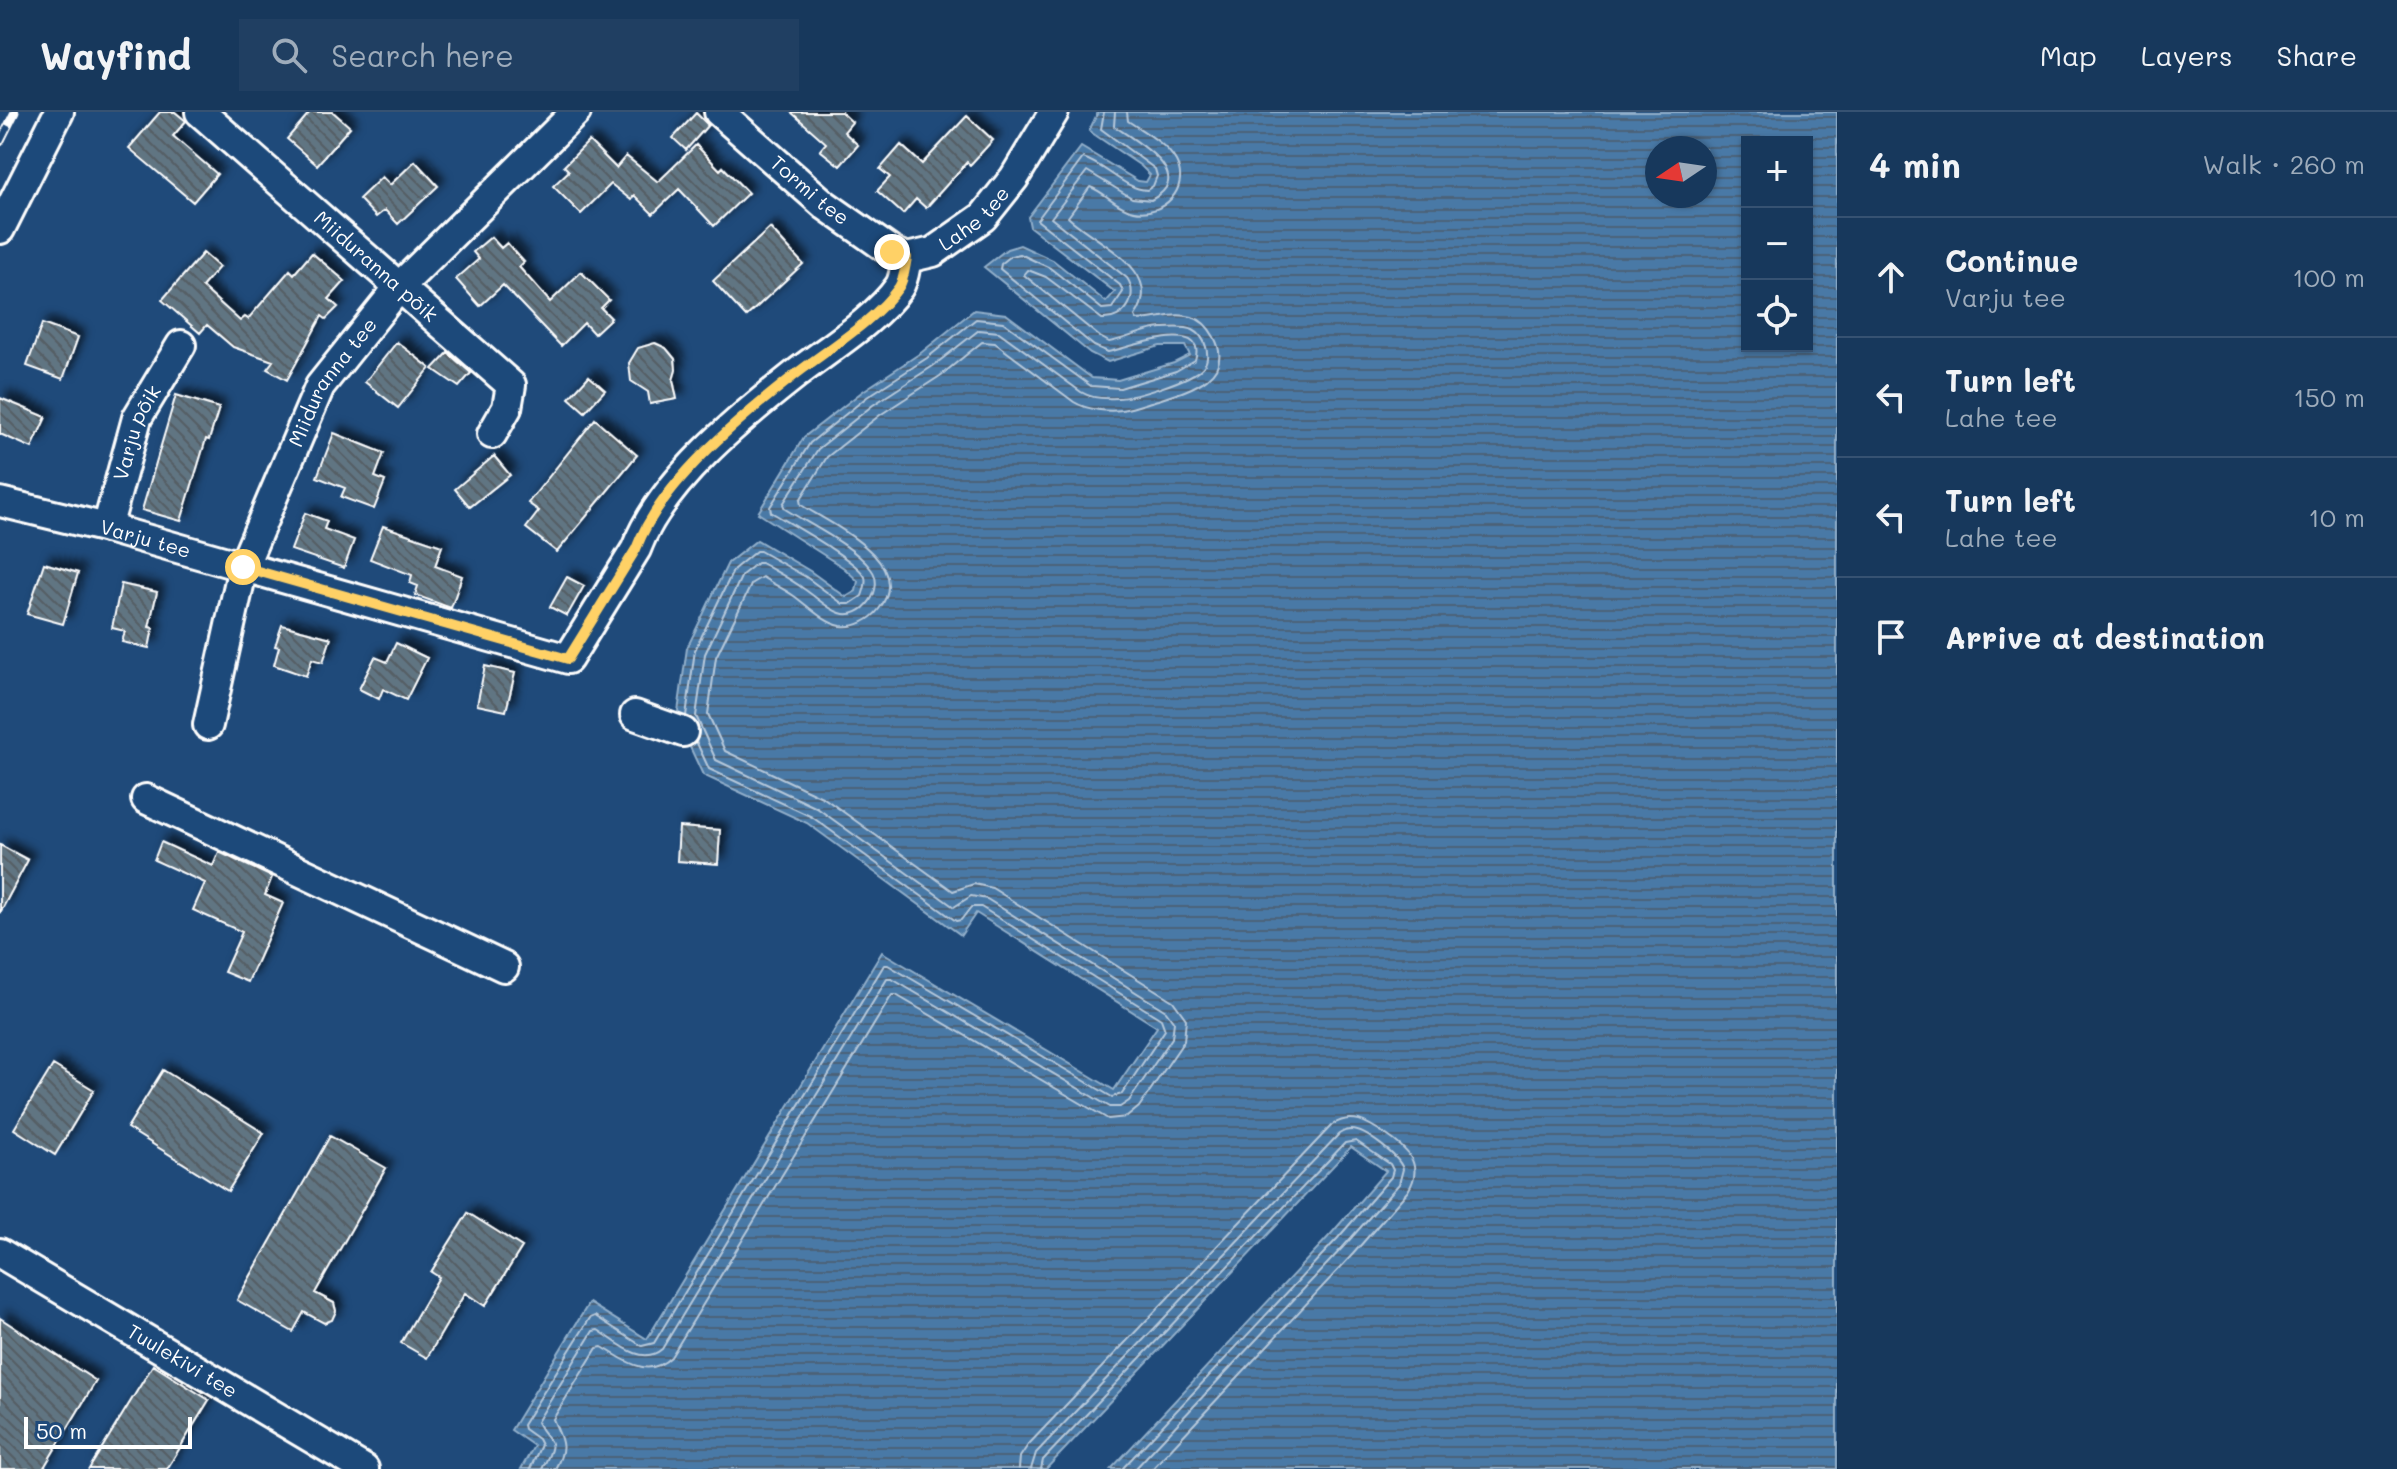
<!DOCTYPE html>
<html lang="en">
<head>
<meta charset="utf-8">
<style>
	:root { --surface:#17385c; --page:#203f62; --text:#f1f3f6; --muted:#9eacbb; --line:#365272 }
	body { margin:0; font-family:Mali,sans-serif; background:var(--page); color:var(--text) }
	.controls { position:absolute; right:24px; top:24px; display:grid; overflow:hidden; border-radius:0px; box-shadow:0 2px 6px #0004 }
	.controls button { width:72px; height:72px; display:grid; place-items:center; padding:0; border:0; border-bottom:2px solid var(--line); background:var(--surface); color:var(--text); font:40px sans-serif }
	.compass { position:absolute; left:1645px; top:24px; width:72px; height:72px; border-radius:50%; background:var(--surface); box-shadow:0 2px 6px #0004; rotate:257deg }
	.scale { position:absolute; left:24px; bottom:20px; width:168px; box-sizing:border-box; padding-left:8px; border:4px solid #fff; border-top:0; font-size:22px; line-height:28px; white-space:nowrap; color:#fff; -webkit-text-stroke:6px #1f4a7a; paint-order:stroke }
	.stop { position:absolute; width:24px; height:24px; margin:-18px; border:6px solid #ffd166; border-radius:50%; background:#fff }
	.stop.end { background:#ffd166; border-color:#fff; box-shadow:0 2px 8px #0008 }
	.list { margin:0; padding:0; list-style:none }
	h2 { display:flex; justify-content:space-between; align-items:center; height:104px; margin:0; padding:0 32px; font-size:34px }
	h2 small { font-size:26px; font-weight:400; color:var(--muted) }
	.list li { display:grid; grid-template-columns:52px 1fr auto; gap:24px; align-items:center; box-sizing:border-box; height:120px; padding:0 32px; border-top:2px solid var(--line) }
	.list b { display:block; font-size:30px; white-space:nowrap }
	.list p { margin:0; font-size:26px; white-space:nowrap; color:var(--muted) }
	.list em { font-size:26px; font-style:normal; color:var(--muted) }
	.icon { flex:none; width:44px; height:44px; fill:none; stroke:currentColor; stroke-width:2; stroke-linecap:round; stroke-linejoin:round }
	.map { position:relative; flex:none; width:1837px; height:1357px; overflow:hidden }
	header { display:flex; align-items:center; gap:48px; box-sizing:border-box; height:112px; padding:0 40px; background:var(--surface); border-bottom:2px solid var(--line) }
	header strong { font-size:38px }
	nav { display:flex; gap:44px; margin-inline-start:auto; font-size:28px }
	.search { width:560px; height:72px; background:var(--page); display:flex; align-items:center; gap:20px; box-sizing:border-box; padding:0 28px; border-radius:0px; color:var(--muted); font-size:30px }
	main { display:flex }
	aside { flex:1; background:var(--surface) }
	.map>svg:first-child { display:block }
	.water { fill:url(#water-rules); stroke:#92afca; stroke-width:2; fill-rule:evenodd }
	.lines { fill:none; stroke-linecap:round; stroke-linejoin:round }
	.shore { stroke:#b7c9db; stroke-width:2 }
	.building { fill:url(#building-back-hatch); stroke:#fff; stroke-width:2; filter:url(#shadow) }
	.minor-casing { stroke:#fff; stroke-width:34 }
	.minor { stroke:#1f4a7a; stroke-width:28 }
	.rail-casing { stroke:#fff; stroke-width:9 }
	.rail { stroke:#1f4a7a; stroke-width:6; stroke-dasharray:18; stroke-linecap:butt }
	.route { stroke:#ffd166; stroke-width:10 }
	.labels { text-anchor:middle; stroke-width:6; stroke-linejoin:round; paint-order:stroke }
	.street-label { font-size:20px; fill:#fff; stroke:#1f4a7a }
</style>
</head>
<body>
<header>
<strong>Wayfind</strong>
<div class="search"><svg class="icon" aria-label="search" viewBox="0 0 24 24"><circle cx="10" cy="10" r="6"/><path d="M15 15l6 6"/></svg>Search here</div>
<nav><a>Map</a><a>Layers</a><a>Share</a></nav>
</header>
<main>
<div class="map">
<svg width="1837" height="1357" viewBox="0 0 1837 1357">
	<defs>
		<pattern id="water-rules" width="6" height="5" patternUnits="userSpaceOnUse" patternTransform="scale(2)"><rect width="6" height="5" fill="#4a79a6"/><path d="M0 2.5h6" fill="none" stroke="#4b6279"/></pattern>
		<pattern id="building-back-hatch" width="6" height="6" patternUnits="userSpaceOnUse" patternTransform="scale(2)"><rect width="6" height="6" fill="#617482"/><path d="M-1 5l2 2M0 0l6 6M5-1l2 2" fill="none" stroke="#555e64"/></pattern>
		<filter id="shadow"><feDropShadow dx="7" dy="-7" stdDeviation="4" flood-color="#0009"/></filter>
	</defs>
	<rect width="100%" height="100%" fill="#1f4a7a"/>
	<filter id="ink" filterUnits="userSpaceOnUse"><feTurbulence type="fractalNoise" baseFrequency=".0125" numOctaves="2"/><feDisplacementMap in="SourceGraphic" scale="16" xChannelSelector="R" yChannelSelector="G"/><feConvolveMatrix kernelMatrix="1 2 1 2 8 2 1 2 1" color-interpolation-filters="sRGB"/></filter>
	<g filter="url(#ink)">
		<path class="water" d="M 1098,0 L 1837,0 L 1837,1357 L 1111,1357 L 1331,1122 L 1386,1059 L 1351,1035 L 1046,1357 L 521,1357 L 534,1334 L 511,1318 L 589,1191 L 647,1227 L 882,840 L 1114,978 L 1157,915 L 976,801 L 961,823 L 807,711 L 703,663 L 677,607 L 687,536 L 728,451 L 757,428 L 810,459 L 846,485 L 856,479 L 858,469 L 844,456 L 758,401 L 804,325 L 863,279 L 922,240 L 974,198 L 1006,202 L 1092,266 L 1118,268 L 1174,251 L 1190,243 L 1185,234 L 1160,234 L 1108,250 L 1090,241 L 984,155 L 1007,137 L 1020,133 L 1053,148 L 1106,190 L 1115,180 L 1030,115 L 1028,105 L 1081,35 L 1138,69 L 1146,70 L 1150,63 L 1141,54 L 1089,19 ZM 1747,30 L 1807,30 L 1807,234 L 1747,234 ZM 1657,36 L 1705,36 L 1705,84 L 1657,84 Z"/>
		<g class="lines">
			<path class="shore" d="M 686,604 L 695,538 L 734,457 L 756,439 L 760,439 L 806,465 L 843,492 L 850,492 L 862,484 C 864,478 867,471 865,465 C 858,449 789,411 771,400 L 770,395 L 810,331 L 867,285 L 927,246 L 976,207 L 1003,210 L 1091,274 L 1120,276 L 1176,259 L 1195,248 C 1209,204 1123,238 1108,240 L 1094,234 L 1000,157 L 1001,152 L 1011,144 L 1020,142 L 1050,156 L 1102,197 L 1112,196 L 1123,180 L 1120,173 L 1037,108 L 1083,46 C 1106,53 1124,77 1147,78 L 1153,74 L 1157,64 L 1155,57 L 1101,17 L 1104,0
				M 530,1357 L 541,1333 L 538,1327 L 524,1317 L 523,1313 L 590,1206 L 595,1204 L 642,1234 L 654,1231 L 884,853 L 888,853 L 1112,985 L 1122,982 L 1165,918 L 1161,907 L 981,795 L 971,795 L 961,808 L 956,809 L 812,705 L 709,657 L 696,629
				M 542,1357 C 560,1324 549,1335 537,1310 L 593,1219 L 598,1218 C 616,1229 641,1255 662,1237 L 887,867 L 892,867 L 1110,995 L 1120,995 L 1129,989 L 1172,926 L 1174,910 L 1166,899 L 987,787 L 971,784 L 954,795 L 817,696 L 716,648 L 696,604 L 705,542 L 742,463 L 757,451 L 761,451 C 775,459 791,467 804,477 C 815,484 827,497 840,501 C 863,509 886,476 871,457 C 853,433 810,413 785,397 L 783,392 L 818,337 L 873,293 L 933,254 L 979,218 L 999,220 L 1081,280 C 1091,286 1105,287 1117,286 C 1133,286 1192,268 1203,255 C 1212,244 1205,224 1193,218 C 1184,214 1171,216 1162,216 C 1144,217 1127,227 1109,230 L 1100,225 L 1024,163 L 1028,158 L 1046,165 L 1102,207 C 1124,209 1140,185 1127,166 L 1051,106 L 1087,59 L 1132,86 L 1151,88 C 1199,63 1134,28 1114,14 L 1115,0
				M 555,1357 C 568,1334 562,1329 553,1307 L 597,1236 L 602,1235 C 625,1248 647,1268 671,1245 L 892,883 L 896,883 L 1108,1007 L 1127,1005 L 1139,995 L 1184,929 L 1186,907 L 1173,889 L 992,776 L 974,772 L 953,779 L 824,686 L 725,639 L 708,602 L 716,545 L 752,471 L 762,465 C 773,472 784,477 794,484 C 808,494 824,511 841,514 C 855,516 871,508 879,497 C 916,450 831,412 801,393 L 800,388 L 827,345 L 880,303 L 940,264 L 982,230 L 995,231 L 1074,290 C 1087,298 1108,300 1122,298 C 1134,296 1147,291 1158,288 C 1186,279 1236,266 1214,225 C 1209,216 1203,208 1192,205 C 1173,200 1154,208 1137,208 L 1135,204 C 1167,158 1095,131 1068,105 L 1090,75 C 1105,80 1117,96 1134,99 C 1162,105 1191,77 1176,49 C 1166,31 1144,20 1128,9 L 1127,0
				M 1019,1357 L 1020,1345 L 1028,1333 L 1332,1013 C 1352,1000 1367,1010 1385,1022 C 1406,1036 1425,1052 1408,1079 L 1353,1142 L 1152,1357
				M 1031,1357 L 1036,1341 L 1339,1022 C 1344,1019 1346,1018 1352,1018 C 1365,1018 1399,1044 1403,1057 L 1399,1072 L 1344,1134 L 1135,1357
				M 1041,1357 L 1043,1348 L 1345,1031 L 1356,1029 L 1390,1052 L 1393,1058 L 1391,1065 L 1337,1127 L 1122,1357"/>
		</g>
		<path class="building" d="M 160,0 L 175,0 L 186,9 L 173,24 L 217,62 L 193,90 L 129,36 Z
			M 310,0 L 333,0 L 350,15 L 317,53 L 287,27 Z
			M 791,0 L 841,0 L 852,10 L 844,20 L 858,33 L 840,54 L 820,38 L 826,31 Z
			M 696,1 L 708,13 L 686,38 L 673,26 Z
			M 967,4 L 993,28 L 970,53 L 967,50 L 926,96 L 916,87 L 903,102 L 877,79 L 890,65 L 880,57 L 901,33 L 922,52 Z
			M 589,29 L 616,56 L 626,44 L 658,70 L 696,33 L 720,58 L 723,55 L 748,81 L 714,114 L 679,77 L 653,102 L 634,83 L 631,88 L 611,72 L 581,102 L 553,74 L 569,59 L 564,54 Z
			M 415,49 L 438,74 L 398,112 L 385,98 L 376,105 L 359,87 L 382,65 L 390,73 Z
			M 770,116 L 803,152 L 746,205 L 713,169 Z
			M 491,125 L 501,136 L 507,131 L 524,150 L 519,155 L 550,190 L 581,160 L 609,188 L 601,196 L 611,206 L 594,222 L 584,211 L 561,234 L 503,173 L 480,194 L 456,167 L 479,147 L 473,140 Z
			M 203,141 L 219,155 L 202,175 L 240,209 L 245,205 L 248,207 L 290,158 L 294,162 L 312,141 L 345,169 L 329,187 L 338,195 L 326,207 L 322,204 L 287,268 L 267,257 L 273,249 L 233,235 L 207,213 L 200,221 L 162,188 Z
			M 42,212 L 78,225 L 63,267 L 27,254 Z
			M 397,230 L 430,256 L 398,296 L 365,270 Z
			M 655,231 L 666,236 L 675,247 L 676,258 L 673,268 L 677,287 L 650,292 L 648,280 L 631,269 L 629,251 L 638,236 Z
			M 448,241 L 471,261 L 459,275 L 433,257 Z
			M 589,264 L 605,278 L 585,300 L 569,286 Z
			M 176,283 L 219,296 L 209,328 L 206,327 L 181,409 L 142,398 Z
			M 0,286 L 46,305 L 32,336 L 0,322 Z
			M 595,307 L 637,343 L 557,440 L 526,416 L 539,399 L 528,391 Z
			M 334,321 L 384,341 L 375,365 L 385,369 L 374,397 L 341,385 L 345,376 L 317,365 Z
			M 494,344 L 510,363 L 470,395 L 455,377 Z
			M 305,401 L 327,409 L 324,417 L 354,428 L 344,456 L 291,438 Z
			M 383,414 L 442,434 L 435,454 L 462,464 L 451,496 L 415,483 L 418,474 L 410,471 L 412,463 L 370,447 Z
			M 44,451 L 78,461 L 63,512 L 27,502 Z
			M 567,465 L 584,474 L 567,504 L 550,495 Z
			M 121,472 L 157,480 L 149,515 L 153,516 L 149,536 L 122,530 L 125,519 L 112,516 Z
			M 282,513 L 331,526 L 323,550 L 312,547 L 306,564 L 274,553 L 279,535 L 275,534 Z
			M 396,531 L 427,546 L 406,588 L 383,577 L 379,587 L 359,577 L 375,545 L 387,550 Z
			M 485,554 L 515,561 L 506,599 L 477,593 Z
			M 679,715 L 720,718 L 718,752 L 677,749 Z
			M 161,730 L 213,754 L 219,740 L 272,765 L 265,783 L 283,791 L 248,870 L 224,860 L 242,820 L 193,798 L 205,771 L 154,748 Z
			M 0,733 L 28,748 L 0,801 Z
			M 53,953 L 94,978 L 55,1043 L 14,1017 Z
			M 163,958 L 264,1021 L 228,1079 L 127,1016 Z
			M 330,1024 L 386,1056 L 315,1181 L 334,1191 L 336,1199 L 332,1208 L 324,1211 L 304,1200 L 293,1220 L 237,1188 Z
			M 468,1101 L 522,1135 L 485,1194 L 465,1181 L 427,1246 L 401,1231 L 439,1165 L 431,1160 Z
			M 0,1206 L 96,1269 L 43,1357 L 0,1357 Z
			M 153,1253 L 209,1288 L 167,1357 L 89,1357 Z"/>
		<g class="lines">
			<defs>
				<g id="minor">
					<path id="s1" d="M 200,0 L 511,273 L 507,296 L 492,322"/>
					<path id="s2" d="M 719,0 L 825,93 L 892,140 L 907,146"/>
					<path d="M 0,117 L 59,0"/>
					<path id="s3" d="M 0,390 L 107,416 L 568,547 L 636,437 C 661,370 740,306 796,262 C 828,237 876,208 899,175 C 904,168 905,155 907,146 L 933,140 L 983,105 L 1014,66 L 1054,0"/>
					<path id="s4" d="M 107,416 L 137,306 L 181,233"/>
					<path d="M 635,603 L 683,620"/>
					<path id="s5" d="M 208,613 L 243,455 L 320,274 L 400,174 L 576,0"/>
					<path d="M 146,687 L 504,855"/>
					<path id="s6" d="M 0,1141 L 364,1357"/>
				</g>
			</defs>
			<use href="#minor" class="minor-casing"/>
			<use href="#minor" class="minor"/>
			<defs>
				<path id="rail" d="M 0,30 L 15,0"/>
			</defs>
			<use href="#rail" class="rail-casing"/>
			<use href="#rail" class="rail"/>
		</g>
	</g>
	<g class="lines" filter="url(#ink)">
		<path class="route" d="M 243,455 L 568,547 L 636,437 C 661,370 740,306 796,262 C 828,237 876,208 899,175 C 904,168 905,155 907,146 L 892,140"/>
	</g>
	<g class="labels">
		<g class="street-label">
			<text dy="7" stroke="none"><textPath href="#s2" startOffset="120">Tormi tee</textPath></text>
			<text dy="7" stroke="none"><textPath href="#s3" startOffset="1204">Lahe tee</textPath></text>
			<text dy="7" stroke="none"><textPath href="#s1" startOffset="234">Miiduranna põik</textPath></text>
			<text dy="7" stroke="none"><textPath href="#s5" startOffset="368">Miiduranna tee</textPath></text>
			<text dy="7" stroke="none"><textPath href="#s4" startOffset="100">Varju põik</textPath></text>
			<text dy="7" stroke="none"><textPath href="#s3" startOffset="150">Varju tee</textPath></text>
			<text dy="7" stroke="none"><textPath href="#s6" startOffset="212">Tuulekivi tee</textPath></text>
		</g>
	</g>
</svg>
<div class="controls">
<button>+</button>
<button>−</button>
<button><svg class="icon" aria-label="locate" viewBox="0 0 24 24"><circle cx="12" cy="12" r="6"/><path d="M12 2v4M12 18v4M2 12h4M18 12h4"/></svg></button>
</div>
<svg class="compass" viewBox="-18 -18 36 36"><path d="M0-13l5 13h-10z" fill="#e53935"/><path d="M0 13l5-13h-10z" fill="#9eacbb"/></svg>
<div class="scale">50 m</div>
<div class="stop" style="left:243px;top:455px"></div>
<div class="stop end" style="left:892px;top:140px"></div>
</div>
<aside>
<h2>4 min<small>Walk · 260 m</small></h2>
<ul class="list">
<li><svg class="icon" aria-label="ahead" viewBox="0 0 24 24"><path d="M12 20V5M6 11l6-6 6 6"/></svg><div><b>Continue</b><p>Varju tee</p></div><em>100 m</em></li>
<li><svg class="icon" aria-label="left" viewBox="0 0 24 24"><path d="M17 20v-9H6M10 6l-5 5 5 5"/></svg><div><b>Turn left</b><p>Lahe tee</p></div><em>150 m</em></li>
<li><svg class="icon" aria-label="left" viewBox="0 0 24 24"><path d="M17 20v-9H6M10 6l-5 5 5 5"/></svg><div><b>Turn left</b><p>Lahe tee</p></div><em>10 m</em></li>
<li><svg class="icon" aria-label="arrive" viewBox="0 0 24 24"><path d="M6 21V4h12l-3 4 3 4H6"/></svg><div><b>Arrive at destination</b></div></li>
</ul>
</aside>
</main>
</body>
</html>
